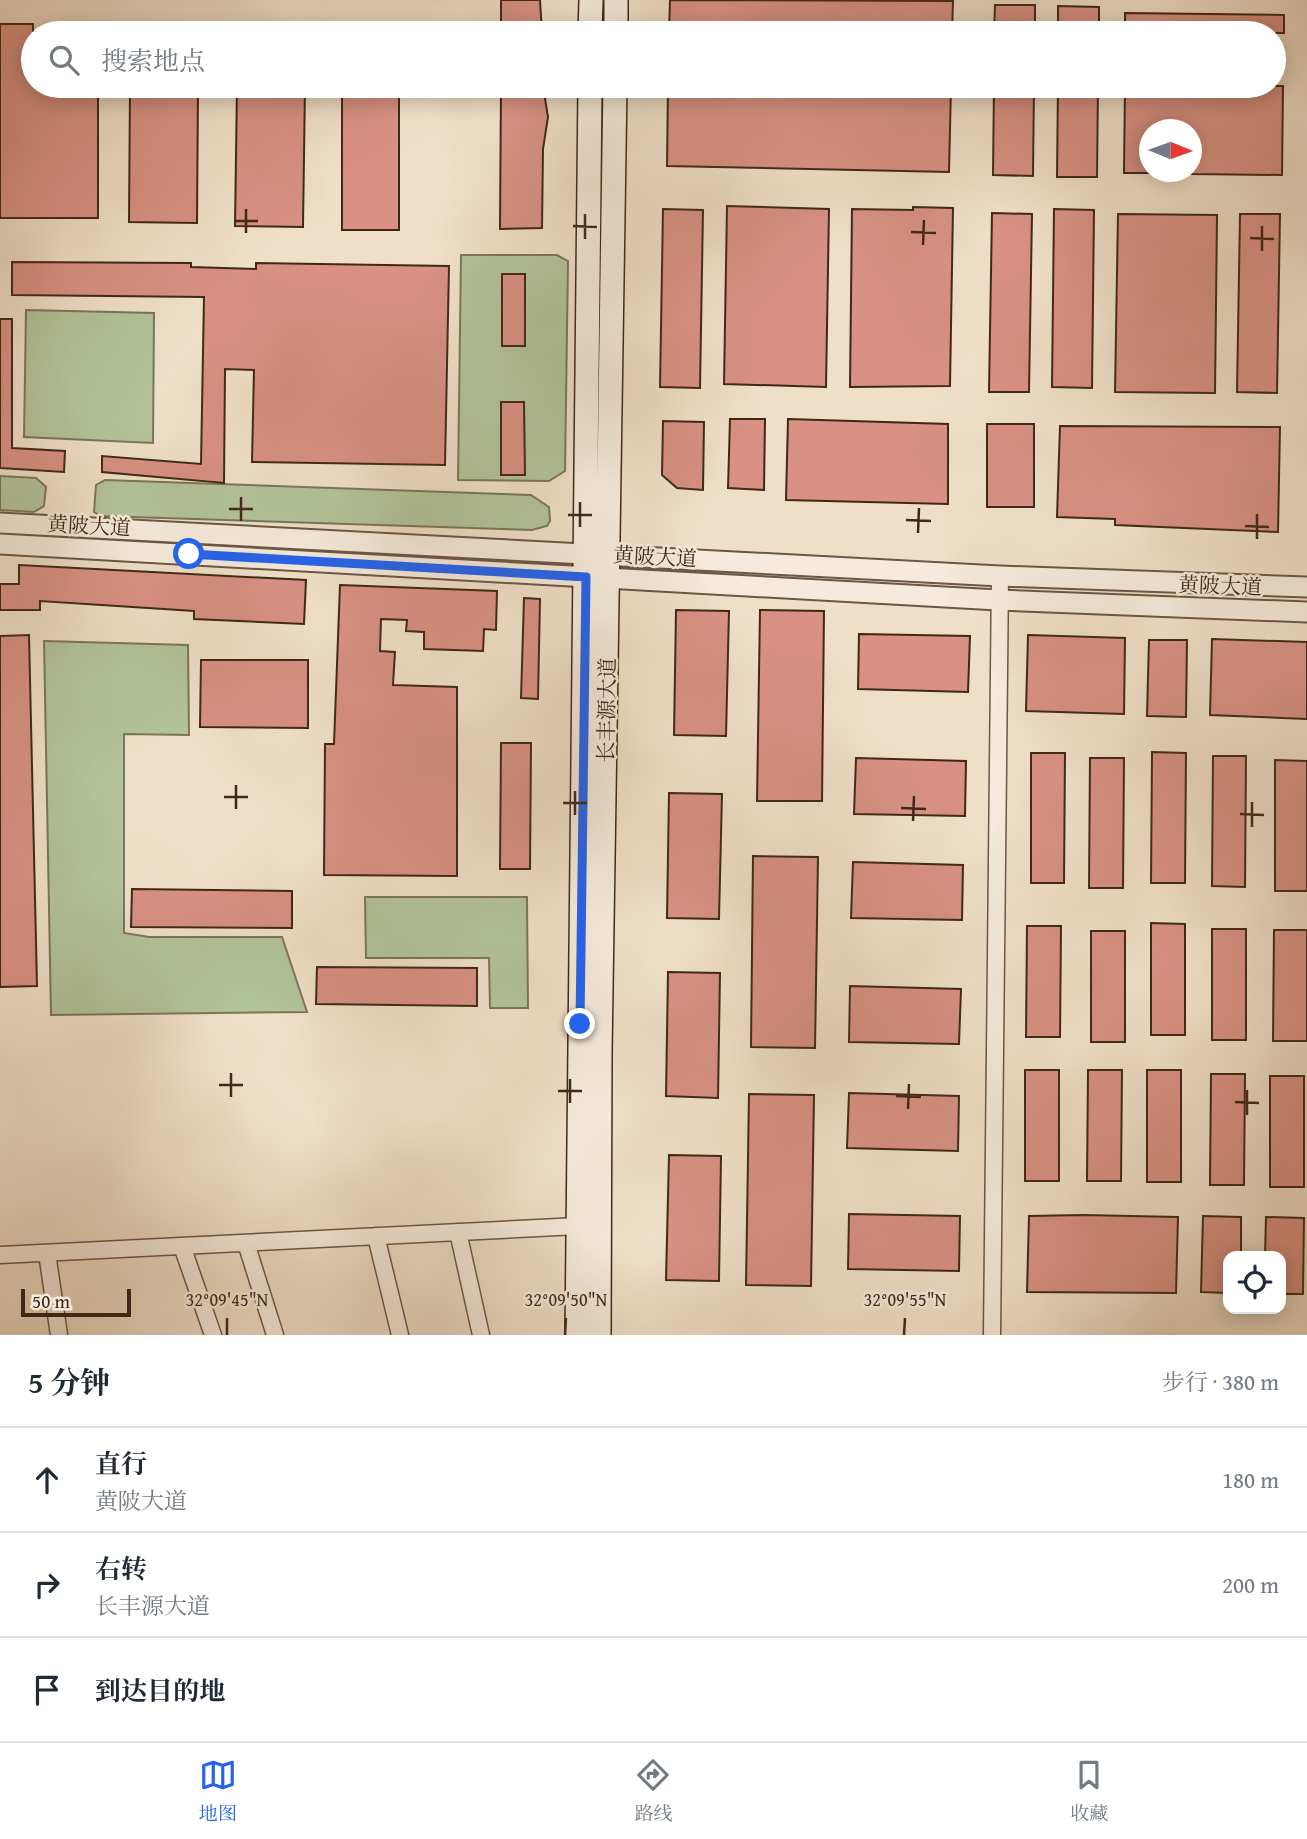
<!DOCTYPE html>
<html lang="zh">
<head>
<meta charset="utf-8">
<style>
	:root { --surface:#fff; --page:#f2f2f3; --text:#1f2937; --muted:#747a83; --line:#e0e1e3; --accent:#2563eb }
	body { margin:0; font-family:"Gentium Book Plus","Noto Serif SC",serif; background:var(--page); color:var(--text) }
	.controls { position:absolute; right:21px; bottom:21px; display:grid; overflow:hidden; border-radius:14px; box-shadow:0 4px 18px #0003 }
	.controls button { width:63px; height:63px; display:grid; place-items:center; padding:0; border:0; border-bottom:2px solid var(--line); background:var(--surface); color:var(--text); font:35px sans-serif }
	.compass { position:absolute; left:1139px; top:119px; width:63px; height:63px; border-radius:50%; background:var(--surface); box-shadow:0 4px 18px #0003; rotate:91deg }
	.scale { position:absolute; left:21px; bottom:18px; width:110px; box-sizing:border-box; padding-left:7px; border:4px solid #402818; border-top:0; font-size:19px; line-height:24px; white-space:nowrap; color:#402818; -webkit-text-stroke:5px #f5eadb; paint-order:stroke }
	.stop { position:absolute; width:21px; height:21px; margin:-16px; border:5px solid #2563eb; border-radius:50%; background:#fff }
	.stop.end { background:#2563eb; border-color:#fff; box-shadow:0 2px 7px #0008 }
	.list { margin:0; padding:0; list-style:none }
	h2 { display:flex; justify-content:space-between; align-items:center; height:91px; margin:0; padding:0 28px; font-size:30px }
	h2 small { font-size:23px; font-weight:400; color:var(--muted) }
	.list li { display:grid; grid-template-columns:46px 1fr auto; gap:21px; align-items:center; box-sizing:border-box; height:105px; padding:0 28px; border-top:2px solid var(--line) }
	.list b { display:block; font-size:26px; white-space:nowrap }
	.list p { margin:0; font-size:23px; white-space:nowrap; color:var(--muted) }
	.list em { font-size:23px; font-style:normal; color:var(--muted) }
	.icon { flex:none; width:38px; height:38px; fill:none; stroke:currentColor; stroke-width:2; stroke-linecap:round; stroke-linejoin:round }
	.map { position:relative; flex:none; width:1307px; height:1335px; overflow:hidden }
	.search { position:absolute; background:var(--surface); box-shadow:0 4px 18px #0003; left:21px; right:21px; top:21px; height:77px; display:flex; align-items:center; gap:18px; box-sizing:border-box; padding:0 24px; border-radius:38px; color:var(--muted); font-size:26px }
	.sheet { height:406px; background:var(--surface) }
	nav { display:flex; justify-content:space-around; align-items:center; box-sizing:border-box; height:98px; border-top:2px solid var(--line); background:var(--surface); font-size:19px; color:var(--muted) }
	nav a { display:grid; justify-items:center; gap:4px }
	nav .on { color:var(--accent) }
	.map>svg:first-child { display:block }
	.green { fill:#b3c39a; stroke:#7a7659; stroke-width:2 }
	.building { fill:#d89183; stroke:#402818; stroke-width:2 }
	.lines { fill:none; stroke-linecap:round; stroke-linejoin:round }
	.minor-casing { stroke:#6c5644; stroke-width:19 }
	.tertiary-casing { stroke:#6c5644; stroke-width:23 }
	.secondary-casing { stroke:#402818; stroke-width:26 }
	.minor { stroke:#f5eadb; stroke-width:16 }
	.tertiary { stroke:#f5eadb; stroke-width:19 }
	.secondary { stroke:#f5eadb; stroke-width:23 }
	.route { stroke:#2563eb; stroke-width:9 }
	.ticks { fill:none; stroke:#402818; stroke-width:2.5 }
	.labels { text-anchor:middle; stroke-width:5; stroke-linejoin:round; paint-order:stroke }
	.street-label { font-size:21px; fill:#402818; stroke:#f5eadb }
	.ticks-label { font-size:18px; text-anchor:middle; fill:#402818; stroke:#f5eadb; stroke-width:5; stroke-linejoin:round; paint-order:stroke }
</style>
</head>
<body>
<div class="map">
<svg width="1307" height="1335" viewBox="0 0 1307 1335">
	<rect width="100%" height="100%" fill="#efdfc8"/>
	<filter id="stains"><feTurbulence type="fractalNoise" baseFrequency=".00286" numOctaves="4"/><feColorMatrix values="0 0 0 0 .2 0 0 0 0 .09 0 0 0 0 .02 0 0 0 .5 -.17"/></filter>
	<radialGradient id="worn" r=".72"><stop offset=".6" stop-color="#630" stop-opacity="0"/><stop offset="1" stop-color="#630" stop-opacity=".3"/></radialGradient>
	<path class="green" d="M 461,255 L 557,255 L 568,261 L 565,471 L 549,481 L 458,480 Z
		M 26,310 L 154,313 L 153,443 L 24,437 Z
		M 0,476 L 36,478 L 46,487 L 44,506 L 34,512 L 0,510 Z
		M 105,480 L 531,495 L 549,507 L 550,521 L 547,526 L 532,530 L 101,516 L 94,512 L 96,485 Z
		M 44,641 L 188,645 L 189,735 L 124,734 L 124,933 L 149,937 L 282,937 L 307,1012 L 51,1015 Z
		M 365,897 L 527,897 L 528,1008 L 490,1008 L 489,958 L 366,958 Z"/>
	<path class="building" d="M 501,0 L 540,0 L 542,33 L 501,33 Z
		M 670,0 L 953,1 L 952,33 L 669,33 Z
		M 995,5 L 1035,5 L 1035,33 L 994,33 Z
		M 1058,6 L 1099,7 L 1099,33 L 1058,33 Z
		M 1125,13 L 1284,15 L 1284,33 L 1125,33 Z
		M 0,24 L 33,24 L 33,86 L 98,86 L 98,218 L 0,218 Z
		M 130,86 L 198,86 L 197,223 L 129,222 Z
		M 237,86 L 305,86 L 303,227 L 235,226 Z
		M 501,86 L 543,86 L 548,117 L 543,149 L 542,228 L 500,229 Z
		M 668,86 L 951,86 L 949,172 L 667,166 Z
		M 994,86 L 1034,86 L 1033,176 L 993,175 Z
		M 1058,86 L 1098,86 L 1097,177 L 1057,177 Z
		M 1125,86 L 1283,86 L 1282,175 L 1192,174 L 1192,130 L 1150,130 L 1150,173 L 1124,173 Z
		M 342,87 L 399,87 L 399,230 L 342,230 Z
		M 727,206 L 829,209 L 826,387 L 724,384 Z
		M 913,207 L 953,208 L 950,386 L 850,387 L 852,209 L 913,210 Z
		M 663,209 L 703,210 L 700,388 L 660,387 Z
		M 1054,209 L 1094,210 L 1092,388 L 1052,387 Z
		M 992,213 L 1032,214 L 1029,392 L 989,392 Z
		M 1118,214 L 1217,215 L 1215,393 L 1115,392 Z
		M 1240,214 L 1280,214 L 1277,393 L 1237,392 Z
		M 12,262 L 191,263 L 191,267 L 256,269 L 256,263 L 449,266 L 445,465 L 252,462 L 254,370 L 225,369 L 224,483 L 102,472 L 102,456 L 201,464 L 204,297 L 12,295 Z
		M 502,274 L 525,274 L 525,346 L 502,346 Z
		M 0,319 L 12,319 L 12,448 L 65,451 L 64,472 L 0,468 Z
		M 501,402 L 524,402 L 525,475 L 501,475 Z
		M 730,419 L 765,419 L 764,490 L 728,488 Z
		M 788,419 L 948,424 L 948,504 L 786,500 Z
		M 663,421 L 704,422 L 703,490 L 677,488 L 662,475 Z
		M 987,424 L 1034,424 L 1034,507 L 987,507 Z
		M 1060,426 L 1280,427 L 1278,532 L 1115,525 L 1115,519 L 1057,517 Z
		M 19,565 L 306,580 L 304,624 L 194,619 L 194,611 L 40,601 L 40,610 L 0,610 L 0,584 L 19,584 Z
		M 340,585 L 497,591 L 496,630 L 484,629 L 483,651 L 424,649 L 424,632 L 406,631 L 407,620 L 381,619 L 380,651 L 395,652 L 393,685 L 457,687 L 457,876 L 324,875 L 325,744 L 334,744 Z
		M 524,598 L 540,599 L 538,699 L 521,698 Z
		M 676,610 L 729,611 L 726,736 L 674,735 Z
		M 760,610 L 824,611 L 822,801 L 757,801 Z
		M 859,634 L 970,636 L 968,692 L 858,689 Z
		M 29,635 L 37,986 L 0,987 L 0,636 Z
		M 1028,635 L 1125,638 L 1124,714 L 1026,711 Z
		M 1212,639 L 1307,642 L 1307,719 L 1210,715 Z
		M 1149,640 L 1187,640 L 1186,717 L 1147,716 Z
		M 201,660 L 308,660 L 308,728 L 200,727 Z
		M 501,743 L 531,743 L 530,869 L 500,869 Z
		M 1152,752 L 1186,753 L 1185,883 L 1151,883 Z
		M 1031,753 L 1065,753 L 1064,883 L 1031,883 Z
		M 1213,756 L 1246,756 L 1245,887 L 1212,886 Z
		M 856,758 L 966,761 L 965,816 L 854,814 Z
		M 1090,758 L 1124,758 L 1123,888 L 1089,888 Z
		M 1275,760 L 1307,761 L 1307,891 L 1275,891 Z
		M 669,793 L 722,794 L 719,919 L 667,918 Z
		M 753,856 L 818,857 L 815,1048 L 751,1047 Z
		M 853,862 L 963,865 L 962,920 L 851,918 Z
		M 132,889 L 292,891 L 292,928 L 131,927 Z
		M 1151,923 L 1185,924 L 1185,1035 L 1151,1035 Z
		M 1027,926 L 1061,926 L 1060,1037 L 1026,1037 Z
		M 1212,929 L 1246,929 L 1246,1040 L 1212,1040 Z
		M 1274,930 L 1307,930 L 1307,1041 L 1273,1041 Z
		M 1091,931 L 1125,931 L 1125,1042 L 1091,1042 Z
		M 317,967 L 477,968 L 477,1006 L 316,1004 Z
		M 668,972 L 720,973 L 718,1098 L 666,1096 Z
		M 850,986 L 961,989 L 959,1044 L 849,1042 Z
		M 1025,1070 L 1059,1070 L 1059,1181 L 1025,1181 Z
		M 1088,1070 L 1122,1070 L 1121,1181 L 1087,1181 Z
		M 1147,1070 L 1181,1070 L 1181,1182 L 1147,1182 Z
		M 1211,1074 L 1245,1074 L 1244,1185 L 1210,1185 Z
		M 1270,1076 L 1304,1076 L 1304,1187 L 1270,1187 Z
		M 849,1093 L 959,1096 L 958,1151 L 847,1148 Z
		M 749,1094 L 814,1095 L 811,1286 L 746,1285 Z
		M 669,1155 L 721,1156 L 719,1281 L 666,1280 Z
		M 849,1214 L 960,1216 L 959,1271 L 848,1269 Z
		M 1083,1215 L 1178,1217 L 1176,1293 L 1027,1292 L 1029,1216 Z
		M 1203,1216 L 1241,1217 L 1241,1256 L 1228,1256 L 1228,1293 L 1201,1292 Z
		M 1266,1217 L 1304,1218 L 1303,1294 L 1281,1294 L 1281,1256 L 1265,1256 Z"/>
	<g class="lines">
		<defs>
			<path id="minor" d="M 458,1232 L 481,1335
				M 376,1236 L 400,1335
				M 246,1243 L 275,1335
				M 182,1246 L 213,1335
				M 47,1253 L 59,1335
				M 0,1255 L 578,1226
				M 992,1335 L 1000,576"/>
			<path id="tertiary" d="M 0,523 L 1000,576 L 1307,587
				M 0,544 L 998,600 L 1307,612"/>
			<path id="secondary" d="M 590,33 L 591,0
				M 616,33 L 616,0
				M 577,1335 L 590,86
				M 599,1335 L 600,1053 L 615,86"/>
		</defs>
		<use href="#minor" class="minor-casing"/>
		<use href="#tertiary" class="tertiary-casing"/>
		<use href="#secondary" class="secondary-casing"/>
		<use href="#minor" class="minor"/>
		<use href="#tertiary" class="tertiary"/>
		<use href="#secondary" class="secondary"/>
	</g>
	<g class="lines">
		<path class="route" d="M 189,554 L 586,577 L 580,1024"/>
	</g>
	<path class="ticks" d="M 234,221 L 258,221M 573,226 L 597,227M 911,232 L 936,233M 246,233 L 246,209M 1250,238 L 1274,239M 585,239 L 585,214M 923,245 L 924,220M 1262,251 L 1262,226M 229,509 L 253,509M 568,515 L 592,515M 906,520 L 931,521M 241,521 L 241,497M 1245,526 L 1269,527M 580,527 L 580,502M 918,533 L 919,508M 1257,539 L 1257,514M 224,797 L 248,797M 563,803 L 587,803M 901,808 L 926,809M 236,809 L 236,785M 1240,814 L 1264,815M 575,815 L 575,791M 913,821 L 914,796M 1252,827 L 1252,802M 219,1085 L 243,1085M 558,1091 L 582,1091M 896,1096 L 921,1097M 231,1097 L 231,1073M 1235,1102 L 1259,1103M 570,1103 L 570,1079M 908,1109 L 909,1084M 1247,1115 L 1247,1090M 227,1335 L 227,1318M 565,1335 L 566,1318M 904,1335 L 905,1318"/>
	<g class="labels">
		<g class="street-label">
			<text transform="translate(89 526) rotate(3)" y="7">黄陂大道</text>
			<text transform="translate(655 557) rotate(3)" y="7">黄陂大道</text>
			<text transform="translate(1220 586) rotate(2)" y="7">黄陂大道</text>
			<text transform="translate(607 710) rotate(-89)" y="7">长丰源大道</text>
		</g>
	</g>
	<g class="ticks-label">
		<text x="227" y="1306">32°09'45"N</text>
		<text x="566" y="1306">32°09'50"N</text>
		<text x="905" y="1306">32°09'55"N</text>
	</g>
	<rect width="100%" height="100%" filter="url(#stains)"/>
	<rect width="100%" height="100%" fill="url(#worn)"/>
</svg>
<div class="controls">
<button><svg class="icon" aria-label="locate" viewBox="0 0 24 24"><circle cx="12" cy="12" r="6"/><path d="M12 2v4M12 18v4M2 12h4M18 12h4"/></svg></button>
</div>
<svg class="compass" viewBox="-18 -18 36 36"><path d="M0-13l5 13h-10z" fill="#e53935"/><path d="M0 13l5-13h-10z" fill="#747a83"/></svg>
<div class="scale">50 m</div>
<div class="stop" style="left:189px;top:554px"></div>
<div class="stop end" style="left:580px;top:1024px"></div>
<div class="search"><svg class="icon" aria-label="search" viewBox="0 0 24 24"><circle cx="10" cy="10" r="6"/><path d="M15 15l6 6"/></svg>搜索地点</div>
</div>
<section class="sheet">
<h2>5 分钟<small>步行 · 380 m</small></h2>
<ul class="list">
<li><svg class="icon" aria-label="ahead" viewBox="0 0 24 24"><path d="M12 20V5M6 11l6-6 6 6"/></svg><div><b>直行</b><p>黄陂大道</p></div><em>180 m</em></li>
<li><svg class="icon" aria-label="right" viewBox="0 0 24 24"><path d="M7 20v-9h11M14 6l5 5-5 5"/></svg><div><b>右转</b><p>长丰源大道</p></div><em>200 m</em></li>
<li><svg class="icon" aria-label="arrive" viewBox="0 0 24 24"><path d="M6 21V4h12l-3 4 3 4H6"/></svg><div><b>到达目的地</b></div></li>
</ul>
</section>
<nav>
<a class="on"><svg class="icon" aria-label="map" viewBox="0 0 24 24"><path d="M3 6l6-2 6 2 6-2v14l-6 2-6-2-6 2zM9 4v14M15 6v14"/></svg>地图</a>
<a><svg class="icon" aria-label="directions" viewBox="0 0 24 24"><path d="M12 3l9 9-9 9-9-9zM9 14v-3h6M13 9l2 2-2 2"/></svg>路线</a>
<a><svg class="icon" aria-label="saved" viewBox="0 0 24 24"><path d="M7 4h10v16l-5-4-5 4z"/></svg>收藏</a>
</nav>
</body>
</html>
